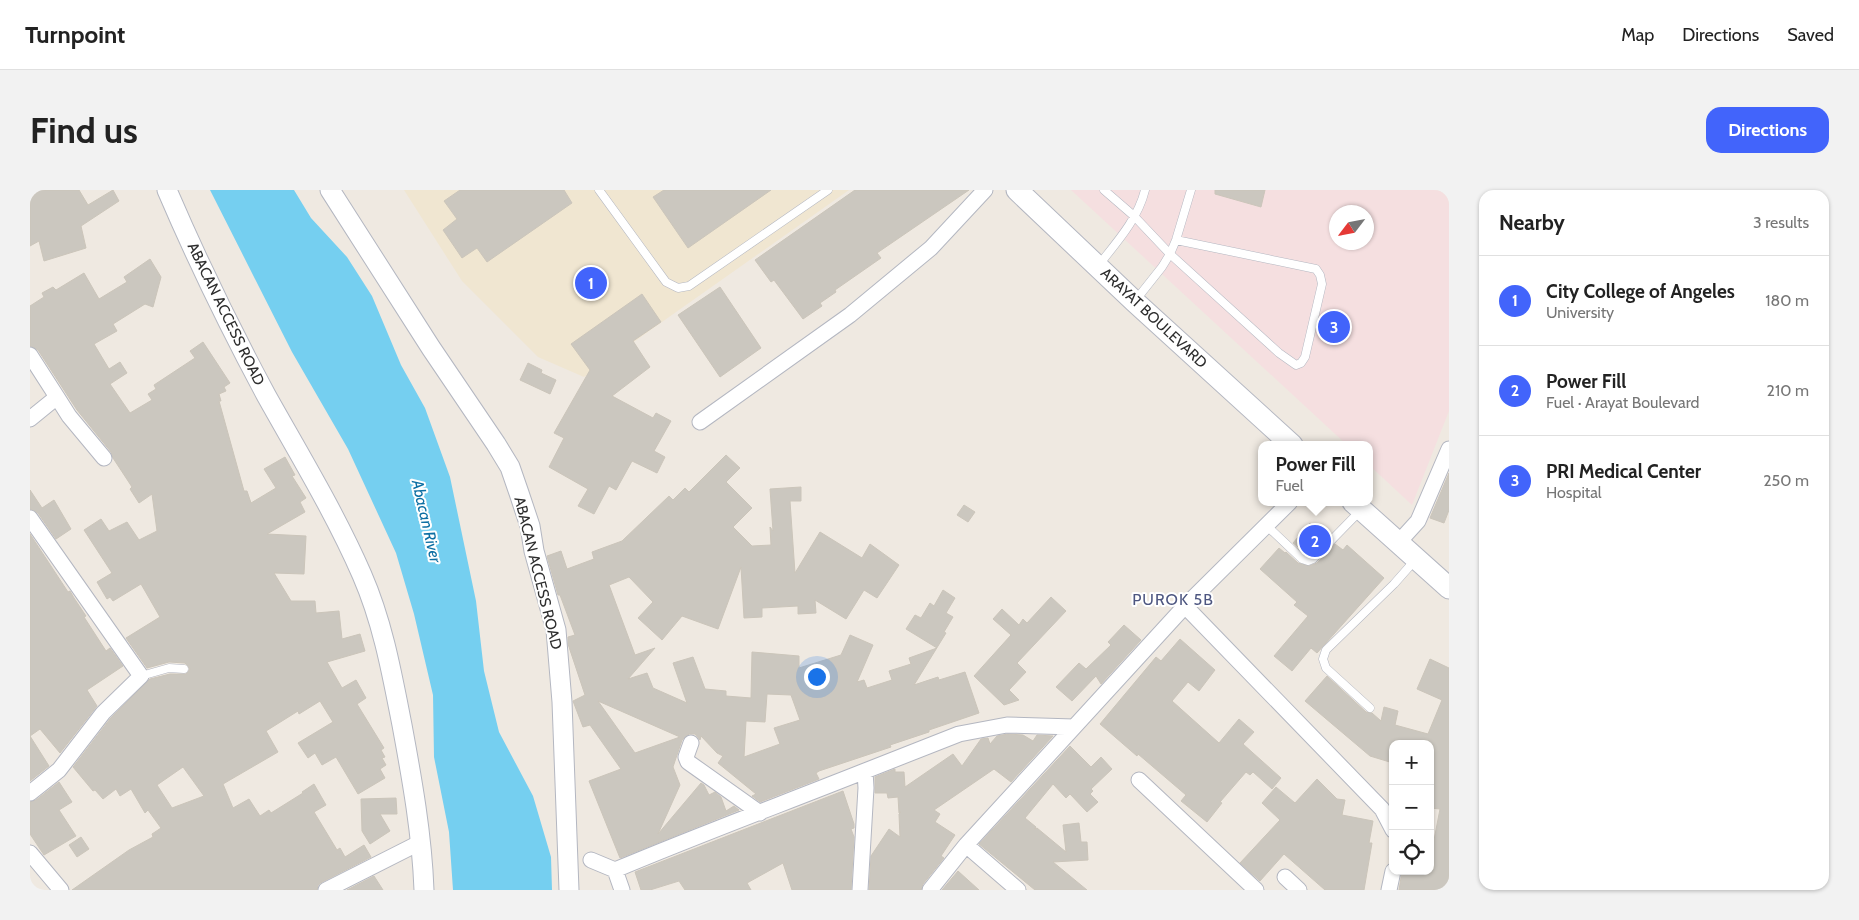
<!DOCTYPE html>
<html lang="en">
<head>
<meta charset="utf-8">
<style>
	:root { --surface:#fff; --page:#f2f2f2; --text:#222; --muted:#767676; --line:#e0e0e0; --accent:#4264fb }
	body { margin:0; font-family:Cabin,sans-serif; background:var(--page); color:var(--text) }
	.controls { position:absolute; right:15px; bottom:15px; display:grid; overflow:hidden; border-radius:10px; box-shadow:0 1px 4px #0004 }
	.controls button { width:45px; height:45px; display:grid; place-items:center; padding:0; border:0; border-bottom:1px solid var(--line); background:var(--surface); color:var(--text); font:25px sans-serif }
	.compass { position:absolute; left:1299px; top:15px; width:45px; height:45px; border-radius:50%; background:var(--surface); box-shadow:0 1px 4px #0004; rotate:238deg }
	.you { position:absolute; left:786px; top:486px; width:18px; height:18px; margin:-12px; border:4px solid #fff; border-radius:50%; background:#1a73e8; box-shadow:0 0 0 8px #1a73e833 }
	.badge { display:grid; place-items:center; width:32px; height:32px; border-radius:50%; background:var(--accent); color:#fff; font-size:16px; font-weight:700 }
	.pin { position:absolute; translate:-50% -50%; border:2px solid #fff; box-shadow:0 1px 5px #0006 }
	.popup { position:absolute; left:1228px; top:251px; width:115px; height:65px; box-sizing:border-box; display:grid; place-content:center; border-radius:10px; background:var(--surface); filter:drop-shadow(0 1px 4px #0005); font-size:16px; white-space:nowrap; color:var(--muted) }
	.popup b { font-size:19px; color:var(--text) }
	.popup::after { content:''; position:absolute; left:50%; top:100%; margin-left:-10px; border:10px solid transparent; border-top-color:var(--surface) }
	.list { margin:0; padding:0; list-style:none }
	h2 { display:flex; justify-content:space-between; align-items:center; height:65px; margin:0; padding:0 20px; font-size:21px }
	h2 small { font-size:16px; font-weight:400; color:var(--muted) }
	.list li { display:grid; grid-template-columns:32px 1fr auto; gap:15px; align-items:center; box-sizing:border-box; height:90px; padding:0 20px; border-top:1px solid var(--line) }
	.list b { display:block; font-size:19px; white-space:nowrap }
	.list p { margin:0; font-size:16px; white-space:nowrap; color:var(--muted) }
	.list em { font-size:16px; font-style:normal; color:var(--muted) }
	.icon { flex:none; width:28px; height:28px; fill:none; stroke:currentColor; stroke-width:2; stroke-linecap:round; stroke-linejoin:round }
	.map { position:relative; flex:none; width:1419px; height:700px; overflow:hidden; border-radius:15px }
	header { display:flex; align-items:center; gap:30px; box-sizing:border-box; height:70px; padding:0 25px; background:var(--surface); border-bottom:1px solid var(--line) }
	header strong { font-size:24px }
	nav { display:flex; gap:28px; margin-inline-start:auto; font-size:18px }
	.intro { display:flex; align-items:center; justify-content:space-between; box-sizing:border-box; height:120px; padding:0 30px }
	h1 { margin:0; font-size:35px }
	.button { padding:12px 22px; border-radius:15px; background:var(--accent); color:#fff; font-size:18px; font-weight:700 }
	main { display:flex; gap:30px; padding:0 30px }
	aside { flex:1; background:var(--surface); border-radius:15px; box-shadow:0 1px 4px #0004 }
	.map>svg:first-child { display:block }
	.education { fill:#f0e6d1 }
	.medical { fill:#f5dfe0; fill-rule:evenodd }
	.water { fill:#75cff0 }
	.building { fill:#cbc7bf; stroke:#cbc5ba; fill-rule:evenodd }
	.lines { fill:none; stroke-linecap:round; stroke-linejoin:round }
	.service-casing { stroke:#b4b7c1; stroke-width:9 }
	.minor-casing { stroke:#b4b7c1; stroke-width:17 }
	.tertiary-casing { stroke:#b4b7c1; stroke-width:21 }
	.secondary-casing { stroke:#b4b7c1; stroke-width:23 }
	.service { stroke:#fff; stroke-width:8 }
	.minor { stroke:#fff; stroke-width:15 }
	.tertiary { stroke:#fff; stroke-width:19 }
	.secondary { stroke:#fff; stroke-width:21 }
	.labels { text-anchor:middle; stroke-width:4; stroke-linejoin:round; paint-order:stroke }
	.street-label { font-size:15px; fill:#2e2e2e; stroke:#fff }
	.water-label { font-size:16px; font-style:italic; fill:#0d6fa3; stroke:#fff }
	.neighbourhood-label { font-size:16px; letter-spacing:1px; fill:#4d5680; stroke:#fff }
</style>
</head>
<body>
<header>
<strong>Turnpoint</strong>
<nav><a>Map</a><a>Directions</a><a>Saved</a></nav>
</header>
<div class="intro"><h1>Find us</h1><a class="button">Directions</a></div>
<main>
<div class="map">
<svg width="1419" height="700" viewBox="0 0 1419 700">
	<rect width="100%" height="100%" fill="#efe9e1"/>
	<path class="education" d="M 374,0 L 819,0 L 554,187 L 508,167 L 432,91 Z"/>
	<path class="medical" d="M 1041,0 L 1419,0 L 1419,221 L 1382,315 L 1339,275 L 1339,255 L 1317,255 ZM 1306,22 L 1336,22 L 1336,52 L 1306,52 Z"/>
	<path class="water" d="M 180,0 L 264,0 L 281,28 L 317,67 L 342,106 L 371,175 L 395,218 L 420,287 L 446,411 L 454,481 L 469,542 L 503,606 L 521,667 L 522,700 L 423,700 L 419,642 L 404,567 L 403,505 L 384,424 L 366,363 L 318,259 L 262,162 Z"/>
	<path class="building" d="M 0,0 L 49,0 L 58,15 L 83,0 L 89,11 L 51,36 L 56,58 L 14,71 L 9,51 L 0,56 Z
		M 430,0 L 534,0 L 542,13 L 457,72 L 447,58 L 432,68 L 413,40 L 427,29 L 414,11 Z
		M 634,0 L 741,0 L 658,58 L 623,7 Z
		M 825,0 L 939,0 L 847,63 L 851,68 L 805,100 L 806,102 L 790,113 L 792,116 L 773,129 L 744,90 L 741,92 L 725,70 Z
		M 1185,0 L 1235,0 L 1231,17 L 1185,4 Z
		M 120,69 L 131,87 L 123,117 L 115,114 L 83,134 L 87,141 L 64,154 L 79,179 L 90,172 L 97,183 L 80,194 L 100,223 L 122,210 L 118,204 L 126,199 L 124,195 L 165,168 L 160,161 L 173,152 L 200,193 L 194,197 L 196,201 L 189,204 L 191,211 L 189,211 L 214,301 L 217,301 L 221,313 L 246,298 L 234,279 L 255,267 L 265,285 L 262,286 L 276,308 L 270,312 L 275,322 L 237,344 L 276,346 L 274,384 L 244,383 L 261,411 L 285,411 L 286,423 L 309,421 L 312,449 L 330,444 L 335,461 L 297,472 L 312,498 L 326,490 L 336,508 L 327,514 L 354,558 L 351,560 L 355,567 L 352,568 L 356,575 L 350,579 L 355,588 L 328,604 L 306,567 L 292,575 L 285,563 L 278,568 L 268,553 L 303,532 L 290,511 L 269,524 L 268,521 L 236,541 L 248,562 L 193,594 L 203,618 L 219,609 L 230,626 L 239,620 L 241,623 L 273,603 L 272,602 L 284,594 L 296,615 L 284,622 L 307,660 L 310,658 L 315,667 L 334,655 L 341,667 L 292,692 L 288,695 L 287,700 L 42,700 L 99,660 L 123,647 L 122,644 L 131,638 L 118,620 L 115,623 L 101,599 L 90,606 L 86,599 L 73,609 L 65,600 L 63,601 L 43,577 L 80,529 L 120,489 L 140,484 L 156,484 L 160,479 L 155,473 L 139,472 L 117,478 L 96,448 L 130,427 L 111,394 L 83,411 L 80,407 L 77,409 L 67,392 L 82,383 L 54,340 L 71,329 L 79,341 L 97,332 L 109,350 L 127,341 L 122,304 L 109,313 L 100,299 L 102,297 L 83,268 L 81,262 L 47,220 L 8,160 L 0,156 L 0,116 L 14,107 L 12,103 L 23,97 L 26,100 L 54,83 L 69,109 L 97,92 L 94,87 ZM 153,577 L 174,606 L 142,618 L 127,595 Z
		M 690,97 L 731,158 L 690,187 L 648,125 Z
		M 612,104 L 631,132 L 603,151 L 620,177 L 582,206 L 623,228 L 626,223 L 641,231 L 624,261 L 635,267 L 627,283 L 602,271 L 586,300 L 579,296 L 564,324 L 548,316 L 558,299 L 519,277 L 534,248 L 524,243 L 560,180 L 541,154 Z
		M 498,173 L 512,180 L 511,183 L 526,190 L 520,204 L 490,190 Z
		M 696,265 L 710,278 L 696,292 L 722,318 L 703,337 L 722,356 L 741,355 L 740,337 L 743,341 L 740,299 L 771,297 L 771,311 L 760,311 L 765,383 L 790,342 L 832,368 L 840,354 L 869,375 L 847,408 L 834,400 L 816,429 L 785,410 L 786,423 L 768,424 L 768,416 L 732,418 L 732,427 L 714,428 L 711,377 L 688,439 L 652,426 L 632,450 L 608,428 L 623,412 L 599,387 L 579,395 L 605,465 L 625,458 L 598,489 L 617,483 L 623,498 L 657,513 L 643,473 L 663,467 L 675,499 L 696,501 L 696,506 L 721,508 L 722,462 L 769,466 L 769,478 L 811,465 L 820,445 L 843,455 L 827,492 L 834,490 L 837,498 L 862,490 L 859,481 L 881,474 L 879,468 L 907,458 L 876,439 L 885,425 L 891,428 L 900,413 L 904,416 L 913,400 L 925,408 L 916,423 L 923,427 L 914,442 L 916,443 L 884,495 L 908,487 L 909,490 L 935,482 L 949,523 L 899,540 L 899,542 L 860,555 L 861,557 L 789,581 L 786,583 L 789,589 L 730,612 L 722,606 L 726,604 L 688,573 L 693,566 L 687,563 L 671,546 L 670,550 L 665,544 L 659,544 L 652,550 L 643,577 L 650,595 L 628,644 L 671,593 L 674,595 L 679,605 L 685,602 L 691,607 L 696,621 L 704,616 L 709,620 L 590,668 L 559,591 L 591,579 L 560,535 L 553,537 L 543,511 L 555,505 L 538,454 L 538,447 L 545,445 L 530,405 L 528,405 L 517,366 L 531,361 L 537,379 L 564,369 L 562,362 L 592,351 L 639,306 L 643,310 L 655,298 L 659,302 ZM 737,504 L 761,505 L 770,530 L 744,538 L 750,554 L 714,567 L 716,531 L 735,532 ZM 568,511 L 650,547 L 605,563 Z
		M 1419,283 L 1419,320 L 1414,333 L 1400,328 Z
		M 0,300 L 12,318 L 24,310 L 41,339 L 26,349 L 8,323 L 0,319 Z
		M 934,315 L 945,322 L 938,332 L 927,325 Z
		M 1280,333 L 1297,347 L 1278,365 L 1263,353 Z
		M 0,344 L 38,402 L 40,401 L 44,408 L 56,426 L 54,427 L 76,461 L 80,458 L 93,476 L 57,500 L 67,516 L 30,563 L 10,539 L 0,546 L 19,576 L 0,591 Z
		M 1305,354 L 1313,360 L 1317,355 L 1354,388 L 1287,463 L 1281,458 L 1262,481 L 1244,466 L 1278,426 L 1264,415 L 1267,412 L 1230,379 L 1249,358 L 1255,363 L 1256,362 L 1268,373 L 1279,376 L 1287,373 Z
		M 1021,407 L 1036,421 L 987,473 L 996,482 L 979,500 L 989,510 L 974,515 L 944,486 L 981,445 L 963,429 L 972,419 L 989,435 L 993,429 L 997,433 Z
		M 1094,435 L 1111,450 L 1071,494 L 1066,486 L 1042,511 L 1026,497 L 1049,473 L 1056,479 L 1081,455 L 1078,452 Z
		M 1150,449 L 1185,480 L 1169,501 L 1158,492 L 1142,511 L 1189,553 L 1209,529 L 1224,542 L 1213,554 L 1251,588 L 1242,599 L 1223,582 L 1220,585 L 1216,582 L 1190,612 L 1192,613 L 1177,632 L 1151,611 L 1156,605 L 1108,564 L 1107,566 L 1070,534 L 1126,467 L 1131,471 Z
		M 1400,469 L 1419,478 L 1419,700 L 1369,700 L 1372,681 L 1400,681 L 1400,650 L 1404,650 L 1410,619 L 1400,618 L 1400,554 L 1363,554 L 1363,573 L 1340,566 L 1275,511 L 1297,486 L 1336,522 L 1342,523 L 1351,531 L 1354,517 L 1368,521 L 1365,535 L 1398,544 L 1412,510 L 1387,499 Z
		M 978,544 L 993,545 L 1003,551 L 1007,545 L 1023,546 L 981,592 L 964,579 L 904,620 L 910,624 L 905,632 L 925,645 L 911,666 L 914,668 L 893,694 L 891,700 L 839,700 L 841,666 L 859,639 L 870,647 L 869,624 L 871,622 L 869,623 L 868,607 L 858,608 L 857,603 L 845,603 L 845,587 L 865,579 L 865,582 L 874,582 L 875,597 L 923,564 L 932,576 L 951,549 L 958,548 L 960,554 L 967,546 Z
		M 1040,556 L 1061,577 L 1071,567 L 1082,579 L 1061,599 L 1063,601 L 1060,604 L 1068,612 L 1057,622 L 1040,604 L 1036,608 L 1023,594 L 995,628 L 1006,637 L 1004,639 L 1007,638 L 1036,662 L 1033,635 L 1049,633 L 1051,652 L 1057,652 L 1058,670 L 1023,672 L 1057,700 L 1005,700 L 949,654 Z
		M 1287,589 L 1307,609 L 1315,610 L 1312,625 L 1343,631 L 1339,653 L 1342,653 L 1334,700 L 1295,700 L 1254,664 L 1230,691 L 1210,673 L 1250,630 L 1232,613 L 1246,597 L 1265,613 Z
		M 29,592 L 42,612 L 29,620 L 46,646 L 14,665 L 0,644 L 0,612 L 6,610 Z
		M 813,601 L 824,634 L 824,638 L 821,639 L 824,647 L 821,700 L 762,700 L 753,673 L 717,693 L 721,700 L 655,700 L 649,691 L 620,700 L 611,700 L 605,682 Z
		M 366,608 L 367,624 L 350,624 L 360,641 L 340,654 L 332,641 L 331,609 Z
		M 51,647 L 59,659 L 47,667 L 39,655 Z
		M 928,681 L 949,700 L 912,700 Z
		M 344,686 L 353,700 L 317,700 Z"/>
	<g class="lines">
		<defs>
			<path id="service" d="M 569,0 L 636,92 L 648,98 L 659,96 L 798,0
				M 1074,0 L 1104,26 L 1140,64 L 1132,77 L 1105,111
				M 1146,50 L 1286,79 L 1290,85 L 1292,94 L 1275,167 L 1271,173 L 1266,175 L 1249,163 L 1140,64 L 1146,50 L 1161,0
				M 1068,76 C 1086,53 1108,29 1115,0
				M 1237,336 L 1272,369 L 1278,371 L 1283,369 L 1331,320
				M 111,486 L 139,478 L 154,479
				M 1340,518 L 1296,478 L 1293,469 L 1296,460 L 1364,394 L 1386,369"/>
			<path id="minor" d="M 0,165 L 27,207
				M 0,229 L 27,207 L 39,226 L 74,268
				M 670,232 L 820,125 L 901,58 L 955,0
				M 0,328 L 111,486 L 73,523 L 29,580 L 0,603
				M 1368,353 L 1388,331 L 1419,259
				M 1155,416 L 1352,619 L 1363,640
				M 661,553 L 656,567 L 658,572 L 730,623
				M 1109,590 L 1226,700
				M 936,655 L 988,700
				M 0,663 L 31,700
				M 561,670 L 585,680 L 592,700
				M 585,680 C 668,645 752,614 835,581
				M 1255,687 L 1269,700
				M 296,700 L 391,652
				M 830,700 L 836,598 L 835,581 L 929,544 L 977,535 L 1044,537
				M 900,700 L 936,655 L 1155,416 L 1260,312
				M 1359,700 L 1363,681"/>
			<path id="tertiary" d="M 137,0 C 167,70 200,138 236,205 C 269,264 305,323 332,385 C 353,433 362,484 372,535 C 382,589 392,645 394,700
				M 300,0 L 401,158 L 466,254 L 480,277 L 489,303 L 500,336 L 504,361 L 526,440 L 532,512 L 539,700"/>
			<path id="secondary" d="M 987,0 L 1105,112 L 1262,255
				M 1323,312 L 1419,398"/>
		</defs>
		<use href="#service" class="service-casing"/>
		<use href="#minor" class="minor-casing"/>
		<use href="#tertiary" class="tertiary-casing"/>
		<use href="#secondary" class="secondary-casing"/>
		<use href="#service" class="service"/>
		<use href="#minor" class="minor"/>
		<use href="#tertiary" class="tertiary"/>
		<use href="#secondary" class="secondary"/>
	</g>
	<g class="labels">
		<g class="street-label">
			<text transform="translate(196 124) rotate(64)" y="5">ABACAN ACCESS ROAD</text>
			<text transform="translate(1124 128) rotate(43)" y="5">ARAYAT BOULEVARD</text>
			<text transform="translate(508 383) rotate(76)" y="5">ABACAN ACCESS ROAD</text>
		</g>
		<g class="water-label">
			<text transform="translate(397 331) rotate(77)" y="6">Abacan River</text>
		</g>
		<g class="neighbourhood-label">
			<text x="1143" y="415">PUROK 5B</text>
		</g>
	</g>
</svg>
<div class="controls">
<button>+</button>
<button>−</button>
<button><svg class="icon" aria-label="locate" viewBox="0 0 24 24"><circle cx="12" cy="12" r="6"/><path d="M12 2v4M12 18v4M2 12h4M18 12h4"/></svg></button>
</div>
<svg class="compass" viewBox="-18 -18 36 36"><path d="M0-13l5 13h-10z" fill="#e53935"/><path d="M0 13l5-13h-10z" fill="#767676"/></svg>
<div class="you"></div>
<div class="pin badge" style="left:561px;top:93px">1</div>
<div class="pin badge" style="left:1285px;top:351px">2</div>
<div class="popup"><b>Power Fill</b>Fuel</div>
<div class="pin badge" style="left:1304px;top:137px">3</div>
</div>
<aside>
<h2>Nearby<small>3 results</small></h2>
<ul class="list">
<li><span class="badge">1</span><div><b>City College of Angeles</b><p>University</p></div><em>180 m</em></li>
<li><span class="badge">2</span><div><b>Power Fill</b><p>Fuel · Arayat Boulevard</p></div><em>210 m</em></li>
<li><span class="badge">3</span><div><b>PRI Medical Center</b><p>Hospital</p></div><em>250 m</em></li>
</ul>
</aside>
</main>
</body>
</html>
